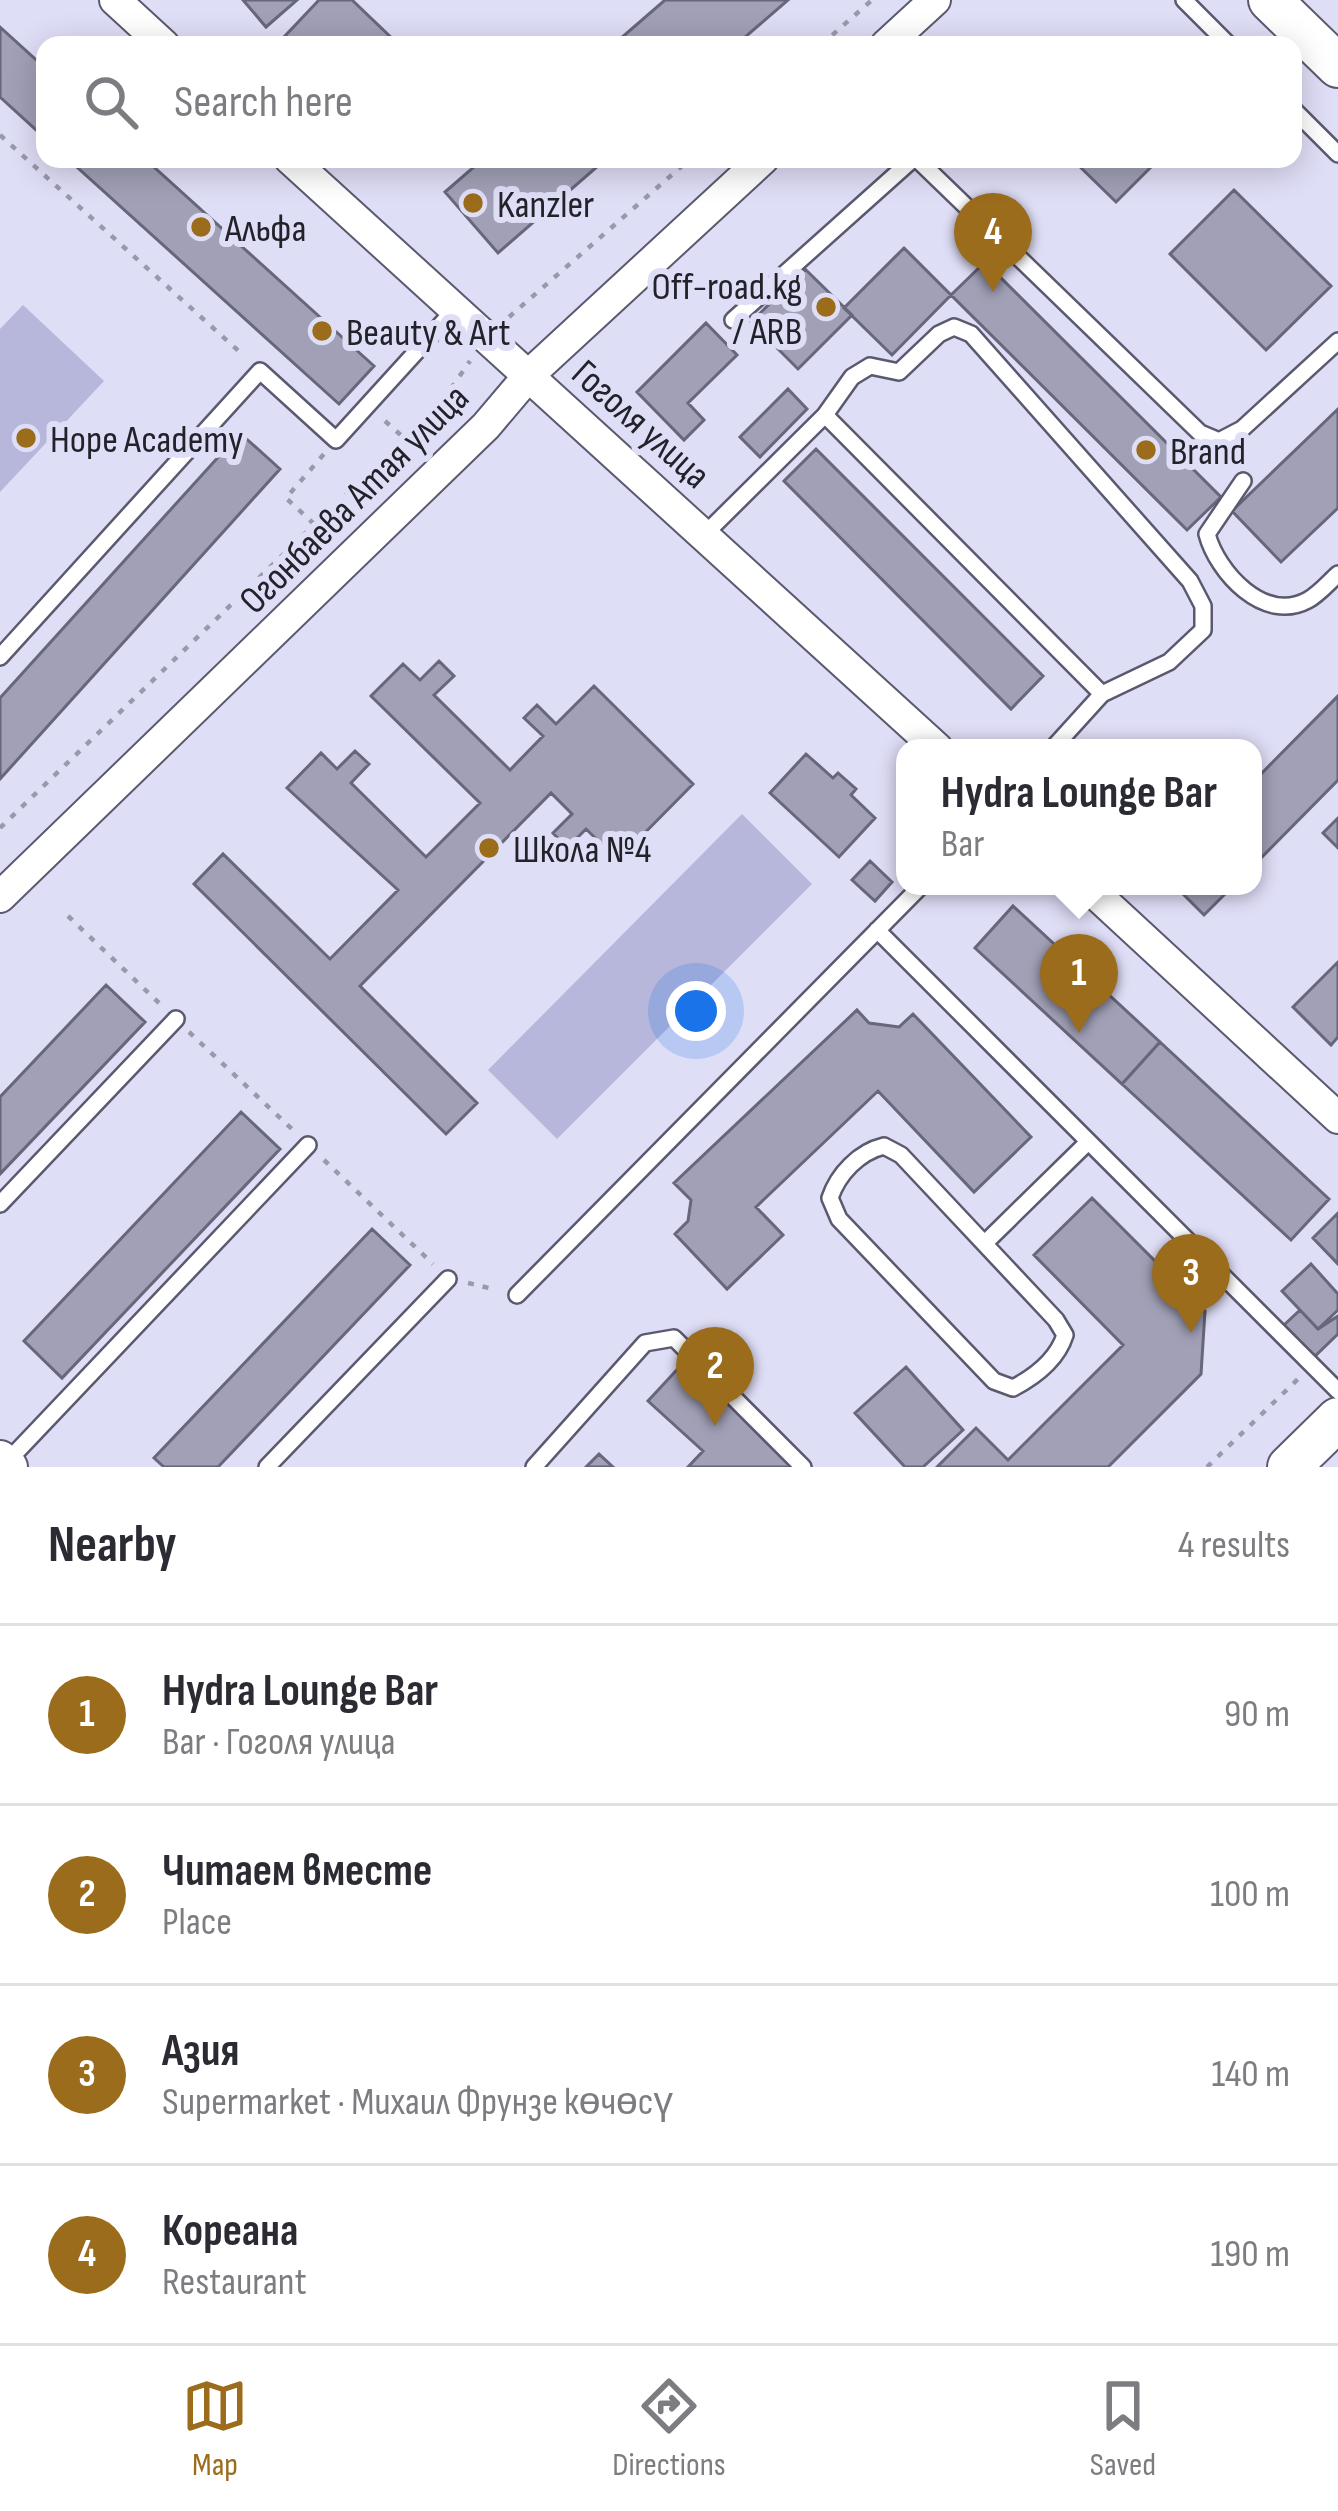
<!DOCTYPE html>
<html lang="en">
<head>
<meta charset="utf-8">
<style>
	:root { --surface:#fff; --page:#f2f2f3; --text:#2b2b33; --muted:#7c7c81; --line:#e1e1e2; --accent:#9a6c1c }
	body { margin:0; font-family:"Sofia Sans Condensed",sans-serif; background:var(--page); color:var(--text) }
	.you { position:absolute; left:696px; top:1011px; width:42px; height:42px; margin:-30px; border:9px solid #fff; border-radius:50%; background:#1a73e8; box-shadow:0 0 0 18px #1a73e833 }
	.badge { display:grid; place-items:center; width:78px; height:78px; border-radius:50%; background:var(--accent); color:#fff; font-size:39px; font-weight:700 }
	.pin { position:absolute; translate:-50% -99px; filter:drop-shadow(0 3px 6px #0008) }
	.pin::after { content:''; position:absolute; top:63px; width:42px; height:36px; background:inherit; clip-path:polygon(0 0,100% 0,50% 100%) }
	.popup { position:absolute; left:896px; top:739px; width:366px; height:156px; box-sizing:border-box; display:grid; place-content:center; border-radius:24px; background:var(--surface); filter:drop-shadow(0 3px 9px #0005); font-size:39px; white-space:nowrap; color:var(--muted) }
	.popup b { font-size:45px; color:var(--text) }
	.popup::after { content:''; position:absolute; left:50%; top:100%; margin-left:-24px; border:24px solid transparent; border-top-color:var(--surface) }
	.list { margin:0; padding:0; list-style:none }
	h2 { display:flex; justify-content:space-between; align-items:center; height:156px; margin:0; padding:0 48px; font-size:51px }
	h2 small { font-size:39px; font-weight:400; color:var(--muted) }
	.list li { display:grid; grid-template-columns:78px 1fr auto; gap:36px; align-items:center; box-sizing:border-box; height:180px; padding:0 48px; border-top:3px solid var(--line) }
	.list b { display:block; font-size:45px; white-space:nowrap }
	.list p { margin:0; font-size:39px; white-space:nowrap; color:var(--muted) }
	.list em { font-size:39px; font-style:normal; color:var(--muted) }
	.icon { flex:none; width:66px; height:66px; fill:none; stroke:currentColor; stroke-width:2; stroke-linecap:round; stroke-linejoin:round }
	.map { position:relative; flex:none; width:1338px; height:1467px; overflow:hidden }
	.search { position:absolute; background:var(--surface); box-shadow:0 6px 30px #0003; left:36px; right:36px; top:36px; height:132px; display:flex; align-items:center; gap:30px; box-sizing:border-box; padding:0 42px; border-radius:24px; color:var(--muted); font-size:45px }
	.sheet { height:876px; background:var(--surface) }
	nav { display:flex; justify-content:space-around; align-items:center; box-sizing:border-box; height:168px; border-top:3px solid var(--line); background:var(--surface); font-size:33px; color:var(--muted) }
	nav a { display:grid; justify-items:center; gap:6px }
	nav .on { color:var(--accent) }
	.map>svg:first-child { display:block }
	.green { fill:#b7b6db }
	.building { fill:#a1a0b7; stroke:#67667b; stroke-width:3 }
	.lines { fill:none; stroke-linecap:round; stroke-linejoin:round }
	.service-casing { stroke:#5a596e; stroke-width:20 }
	.minor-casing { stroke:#5a596e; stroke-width:34 }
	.tertiary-casing { stroke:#5a596e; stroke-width:40 }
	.secondary-casing { stroke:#5a596e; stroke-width:46 }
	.path { stroke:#9999ac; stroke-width:4.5; stroke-dasharray:6 9; stroke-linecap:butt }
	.service { stroke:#fff; stroke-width:15 }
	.minor { stroke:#fff; stroke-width:30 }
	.tertiary { stroke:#fff; stroke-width:36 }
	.secondary { stroke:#fff; stroke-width:42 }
	.poi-dot { fill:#9a6c1c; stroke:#dfdef7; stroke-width:4.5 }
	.labels { text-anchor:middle; stroke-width:12; stroke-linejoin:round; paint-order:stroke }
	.poi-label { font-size:39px; fill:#22222b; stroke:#dfdef7; text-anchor:start }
	.street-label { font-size:39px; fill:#22222b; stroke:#dfdef7 }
</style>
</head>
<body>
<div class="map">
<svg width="1338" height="1467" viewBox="0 0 1338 1467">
	<rect width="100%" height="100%" fill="#dfdef7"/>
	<path class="green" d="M 23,305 L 104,381 L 0,492 L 0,329 Z
		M 742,814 L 812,884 L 557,1139 L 488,1070 Z"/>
	<path class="building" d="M 243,0 L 297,0 L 266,27 Z
		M 319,0 L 352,0 L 399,45 L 295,45 L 285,36 Z
		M 665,0 L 788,0 L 736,45 L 613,45 Z
		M 0,27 L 45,68 L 45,138 L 0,97 Z
		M 68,159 L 145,159 L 374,366 L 339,404 Z
		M 483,159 L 606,159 L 498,253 L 445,192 Z
		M 1072,159 L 1159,159 L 1116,202 Z
		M 1234,190 L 1331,286 L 1266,350 L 1170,254 Z
		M 904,248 L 951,295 L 892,355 L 844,308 Z
		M 985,262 L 1221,497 L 1187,530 L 951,295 Z
		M 805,269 L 852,315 L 798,369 L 751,322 Z
		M 706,323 L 737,355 L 688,403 L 704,420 L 684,440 L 637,392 Z
		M 788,389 L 807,409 L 760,457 L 740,437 Z
		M 1338,409 L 1338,508 L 1281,562 L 1232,511 Z
		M 240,433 L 280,469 L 0,779 L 0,698 Z
		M 816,449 L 1043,676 L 1011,709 L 784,481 Z
		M 439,661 L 454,676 L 434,695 L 510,770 L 543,736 L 524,718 L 537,705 L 556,724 L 594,686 L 693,784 L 618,860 L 586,829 L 567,848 L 553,833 L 572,814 L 551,793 L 360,986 L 477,1103 L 446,1134 L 194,884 L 223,854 L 330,959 L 398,890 L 287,788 L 321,753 L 337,769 L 355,751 L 369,764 L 351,783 L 426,857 L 480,803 L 371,696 L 403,664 L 420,680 Z
		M 1338,696 L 1338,780 L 1253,866 L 1253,782 Z
		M 806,754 L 833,778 L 838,773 L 856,789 L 851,795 L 875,818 L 839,857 L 770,793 Z
		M 1338,818 L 1338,848 L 1323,833 Z
		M 870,861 L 892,882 L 875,901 L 852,880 Z
		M 1175,886 L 1233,886 L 1204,915 Z
		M 1013,906 L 1160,1042 L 1122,1084 L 975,948 Z
		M 1338,962 L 1338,1037 L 1331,1045 L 1293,1007 Z
		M 106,985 L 145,1022 L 0,1174 L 0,1097 Z
		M 857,1010 L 869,1023 L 899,1027 L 913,1014 L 1031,1137 L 974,1192 L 878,1091 L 756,1207 L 783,1235 L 727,1289 L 675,1234 L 688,1221 L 691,1200 L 674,1183 Z
		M 1160,1042 L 1329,1199 L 1291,1240 L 1122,1084 Z
		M 241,1112 L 280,1149 L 62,1378 L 24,1341 Z
		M 1092,1198 L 1205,1311 L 1201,1374 L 1108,1467 L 937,1467 L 976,1428 L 1008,1460 L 1123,1345 L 1034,1255 Z
		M 1338,1213 L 1338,1264 L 1313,1238 Z
		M 372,1229 L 410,1265 L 218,1467 L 164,1467 L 154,1458 Z
		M 1311,1264 L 1338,1294 L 1338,1310 L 1318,1329 L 1282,1291 Z
		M 1300,1310 L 1318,1329 L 1338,1316 L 1338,1334 L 1314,1357 L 1284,1325 Z
		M 685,1361 L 798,1466 L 797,1467 L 688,1467 L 703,1451 L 648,1401 Z
		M 906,1367 L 963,1430 L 923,1467 L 905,1467 L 855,1413 Z
		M 599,1454 L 613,1467 L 586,1467 Z"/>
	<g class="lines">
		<defs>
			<path id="service" d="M 1184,0 L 1229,45
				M 1293,109 L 1338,154
				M 917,159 L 1200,433 L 1219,441 L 1242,429 L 1338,341
				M 733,320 L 913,159
				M 1243,481 L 1207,534 C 1217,572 1264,624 1308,600 C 1319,594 1329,582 1338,574
				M 705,534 L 825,415
				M 0,657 L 260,371 L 336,440 L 456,308
				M 1053,748 L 1102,694 L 825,415 L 852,377 L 870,366 L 899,372 L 939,334 L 954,327 L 971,334 L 1190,581 L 1203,606 L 1203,630 L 1169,662 L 1102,694
				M 877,930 L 1338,1391
				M 884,1146 L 901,1155 L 1056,1320 L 1065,1335 C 1057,1360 1036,1376 1013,1388 L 994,1381 L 839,1219 L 830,1198 C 838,1174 859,1152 884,1146 Z
				M 0,1204 L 176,1019
				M 986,1242 L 1088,1142
				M 517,1295 L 921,886
				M 5,1464 L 308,1145
				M 267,1467 L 448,1279
				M 534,1467 L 645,1343 L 674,1338 L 803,1467"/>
			<path id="minor" d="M 115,0 L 164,45
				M 886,45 L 935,0
				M 290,159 L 937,748
				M 1087,886 L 1338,1118
				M 0,897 L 486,426 L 530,374 L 763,159"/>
			<path id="tertiary" d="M 0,1459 L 9,1467"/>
			<path id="secondary" d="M 1270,0 L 1338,66
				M 1289,1467 L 1338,1419"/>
		</defs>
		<use href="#service" class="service-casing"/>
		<use href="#minor" class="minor-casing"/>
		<use href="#tertiary" class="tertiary-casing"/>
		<use href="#secondary" class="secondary-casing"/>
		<path class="path" d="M 821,45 L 872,0
			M 0,135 L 243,355
			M 509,317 L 690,159
			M 385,421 L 403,437
			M 314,524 L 286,498 L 324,454
			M 0,828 L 443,400 L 470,361
			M 68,916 L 159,1003
			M 189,1032 L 294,1131
			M 324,1160 L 433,1264
			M 468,1283 L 497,1290
			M 1207,1467 L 1299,1378"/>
		<use href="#service" class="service"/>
		<use href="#minor" class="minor"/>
		<use href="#tertiary" class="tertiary"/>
		<use href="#secondary" class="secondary"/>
	</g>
	<g class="poi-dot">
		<circle cx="473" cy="203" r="12"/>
		<circle cx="201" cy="227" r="12"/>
		<circle cx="826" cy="307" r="12"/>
		<circle cx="322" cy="331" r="12"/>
		<circle cx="26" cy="438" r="12"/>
		<circle cx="1146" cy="450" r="12"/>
		<circle cx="489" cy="848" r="12"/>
	</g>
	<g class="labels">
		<g class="poi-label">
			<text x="497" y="217">Kanzler</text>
			<text x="225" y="241">Альфа</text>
			<text x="802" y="299" text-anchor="end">Off-road.kg<tspan x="802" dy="45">/ ARB</tspan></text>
			<text x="346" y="345">Beauty &amp; Art</text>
			<text x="50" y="452">Hope Academy</text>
			<text x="1170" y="464">Brand</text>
			<text x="513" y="862">Школа №4</text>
		</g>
		<g class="street-label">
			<text transform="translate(642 423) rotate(42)" y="14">Гоголя улица</text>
			<text transform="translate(353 498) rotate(-45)" y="14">Огонбаева Атая улица</text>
		</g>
	</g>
</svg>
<div class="you"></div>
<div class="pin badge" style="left:1079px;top:1033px">1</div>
<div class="popup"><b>Hydra Lounge Bar</b>Bar</div>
<div class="pin badge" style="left:715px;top:1426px">2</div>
<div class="pin badge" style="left:1191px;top:1333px">3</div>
<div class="pin badge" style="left:993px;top:292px">4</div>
<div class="search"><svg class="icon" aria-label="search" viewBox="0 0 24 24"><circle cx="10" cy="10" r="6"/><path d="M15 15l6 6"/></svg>Search here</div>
</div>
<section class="sheet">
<h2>Nearby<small>4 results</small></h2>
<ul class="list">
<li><span class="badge">1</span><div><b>Hydra Lounge Bar</b><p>Bar · Гоголя улица</p></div><em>90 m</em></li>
<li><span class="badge">2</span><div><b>Читаем вместе</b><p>Place</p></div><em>100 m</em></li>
<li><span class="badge">3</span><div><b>Азия</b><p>Supermarket · Михаил Фрунзе көчөсү</p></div><em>140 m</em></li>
<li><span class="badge">4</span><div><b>Кореана</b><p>Restaurant</p></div><em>190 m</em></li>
</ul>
</section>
<nav>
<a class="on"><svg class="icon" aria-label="map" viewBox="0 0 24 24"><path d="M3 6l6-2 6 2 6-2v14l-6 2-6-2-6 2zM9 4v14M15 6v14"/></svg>Map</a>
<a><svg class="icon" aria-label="directions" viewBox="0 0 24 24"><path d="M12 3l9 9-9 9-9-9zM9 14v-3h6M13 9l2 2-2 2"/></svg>Directions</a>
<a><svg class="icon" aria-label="saved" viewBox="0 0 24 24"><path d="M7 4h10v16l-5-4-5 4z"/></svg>Saved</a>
</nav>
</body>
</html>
